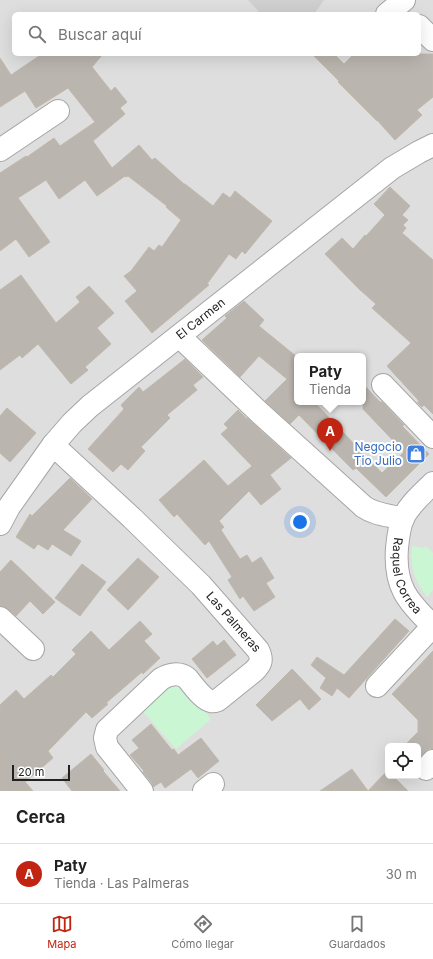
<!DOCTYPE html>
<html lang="es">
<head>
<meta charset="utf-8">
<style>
	:root { --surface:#fff; --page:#f6f6f6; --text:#222; --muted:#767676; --line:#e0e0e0; --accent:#c12411 }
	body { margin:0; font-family:Inter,sans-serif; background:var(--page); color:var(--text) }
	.controls { position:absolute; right:12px; bottom:12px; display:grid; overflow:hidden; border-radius:6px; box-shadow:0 4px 16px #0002 }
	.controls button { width:36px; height:36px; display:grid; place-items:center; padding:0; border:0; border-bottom:1px solid var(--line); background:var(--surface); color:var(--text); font:20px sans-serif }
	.scale { position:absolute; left:12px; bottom:10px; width:58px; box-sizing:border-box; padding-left:4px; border:2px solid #212121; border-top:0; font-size:11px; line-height:14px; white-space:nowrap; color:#212121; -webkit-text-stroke:3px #fff; paint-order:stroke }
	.you { position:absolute; left:300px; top:522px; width:14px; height:14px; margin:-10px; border:3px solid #fff; border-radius:50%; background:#1a73e8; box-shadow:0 0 0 6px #1a73e833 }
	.badge { display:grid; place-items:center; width:26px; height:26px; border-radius:50%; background:var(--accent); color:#fff; font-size:13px; font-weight:700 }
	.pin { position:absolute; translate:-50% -33px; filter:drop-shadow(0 1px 2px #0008) }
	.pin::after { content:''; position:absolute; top:21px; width:14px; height:12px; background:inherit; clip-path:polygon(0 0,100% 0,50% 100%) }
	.popup { position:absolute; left:294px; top:353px; width:72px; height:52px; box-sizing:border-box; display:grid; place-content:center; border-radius:6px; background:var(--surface); filter:drop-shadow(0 1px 3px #0005); font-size:13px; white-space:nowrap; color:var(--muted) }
	.popup b { font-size:15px; color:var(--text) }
	.popup::after { content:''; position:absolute; left:50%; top:100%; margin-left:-8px; border:8px solid transparent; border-top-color:var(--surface) }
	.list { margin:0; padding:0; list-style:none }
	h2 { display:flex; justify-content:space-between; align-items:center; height:52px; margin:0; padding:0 16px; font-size:17px }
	h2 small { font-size:13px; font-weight:400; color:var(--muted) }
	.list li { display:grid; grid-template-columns:26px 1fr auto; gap:12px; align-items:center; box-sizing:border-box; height:60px; padding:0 16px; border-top:1px solid var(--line) }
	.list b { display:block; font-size:15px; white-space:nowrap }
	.list p { margin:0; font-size:13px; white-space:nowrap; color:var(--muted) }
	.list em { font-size:13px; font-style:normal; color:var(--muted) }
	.icon { flex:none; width:22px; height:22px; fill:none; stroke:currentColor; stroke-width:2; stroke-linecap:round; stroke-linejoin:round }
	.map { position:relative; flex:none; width:433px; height:791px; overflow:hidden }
	.search { position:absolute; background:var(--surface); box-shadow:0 4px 16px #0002; left:12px; right:12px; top:12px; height:44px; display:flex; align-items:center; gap:10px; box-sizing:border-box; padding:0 14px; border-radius:6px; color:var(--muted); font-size:15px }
	.sheet { height:112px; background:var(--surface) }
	nav { display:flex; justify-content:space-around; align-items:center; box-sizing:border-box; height:56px; border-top:1px solid var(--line); background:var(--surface); font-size:11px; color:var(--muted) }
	nav a { display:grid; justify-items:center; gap:2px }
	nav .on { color:var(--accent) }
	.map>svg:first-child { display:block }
	.residential { fill:#dfdede; fill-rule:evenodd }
	.religious { fill:#cfcfcf }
	.park { fill:#cbf6d3 }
	.building { fill:#bab5ae; stroke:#c1b8ac }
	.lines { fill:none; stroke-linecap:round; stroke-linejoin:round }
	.minor-casing { stroke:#a5a5a5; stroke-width:24 }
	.minor { stroke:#fff; stroke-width:22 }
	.labels { text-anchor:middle; stroke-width:4; stroke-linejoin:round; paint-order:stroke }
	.street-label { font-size:12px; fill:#212121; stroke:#fff }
	.shop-label { font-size:12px; fill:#366cbe; stroke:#fff; text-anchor:end }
</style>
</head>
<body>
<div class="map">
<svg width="433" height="791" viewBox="0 0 433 791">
	<rect width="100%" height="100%" fill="#f1efe9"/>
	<path class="residential" d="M 0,0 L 433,0 L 433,791 L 0,791 ZM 14,14 L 419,14 L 419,54 L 14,54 ZM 297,356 L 363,356 L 363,402 L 297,402 ZM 388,746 L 418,746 L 418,776 L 388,776 Z"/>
	<path class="religious" d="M 248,0 L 324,0 L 314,14 L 261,14 Z"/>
	<path class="park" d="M 412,546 L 423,548 L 426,546 L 433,553 L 433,590 L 427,597 C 414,580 410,567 412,546 Z
		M 174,681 L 181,683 L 211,719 L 176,749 L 140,708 Z"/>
	<path class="building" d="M 42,54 L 103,54 L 92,67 L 111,91 L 115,87 L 127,102 L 120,108 L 125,114 L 93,141 L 112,168 L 139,145 L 152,160 L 155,158 L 184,184 L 185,184 L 213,206 L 223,193 L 230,198 L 235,191 L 272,221 L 245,254 L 242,251 L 236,259 L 229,254 L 207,284 L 209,285 L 152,333 L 125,301 L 137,291 L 124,276 L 131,271 L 149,247 L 154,251 L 159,245 L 162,247 L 181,220 L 166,207 L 167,206 L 128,176 L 126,177 L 125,176 L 97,196 L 85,180 L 59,199 L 46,180 L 18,198 L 50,242 L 29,257 L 16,239 L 0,251 L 0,173 L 26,156 L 27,157 L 54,138 L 60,146 L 95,122 L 68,88 L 36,108 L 25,91 L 0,107 L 0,58 L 11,75 Z
		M 312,54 L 334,54 L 344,64 L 354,54 L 433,54 L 433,97 L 417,110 L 422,115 L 395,140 L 377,120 L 377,121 L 338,82 L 339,81 Z
		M 390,187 L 410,206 L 402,215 L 408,220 L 403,225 L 406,228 L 402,233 L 433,260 L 433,414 L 424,405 L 422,407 L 417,402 L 420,402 L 387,366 L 411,343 L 372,308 L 376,304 L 359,289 L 325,254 L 342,238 L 353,249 L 365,235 L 366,236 L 385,215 L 374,204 Z
		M 21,275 L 56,323 L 80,302 L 76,297 L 89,286 L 114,313 L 97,328 L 111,344 L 85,367 L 88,370 L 71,384 L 38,344 L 22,358 L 20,355 L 0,370 L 0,290 Z
		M 244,301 L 264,320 L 259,326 L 297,357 L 297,402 L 314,402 L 382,473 L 404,452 L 363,409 L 363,384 L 380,402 L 382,402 L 404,425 L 402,426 L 429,454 L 386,497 L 356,468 L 353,470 L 299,415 L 290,424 L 265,401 L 287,379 L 259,356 L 240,377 L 202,340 L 227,318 L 225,316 Z
		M 185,359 L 203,377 L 193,385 L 197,390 L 167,415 L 170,418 L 141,447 L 145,451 L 128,470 L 121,464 L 113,472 L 88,449 L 124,409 L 121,405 L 139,387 L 143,392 Z
		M 7,408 L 36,433 L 10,462 L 0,453 L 0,416 Z
		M 238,410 L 247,419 L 247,418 L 291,458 L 270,475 L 281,489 L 261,505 L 249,491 L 219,521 L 224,527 L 221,530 L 240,559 L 247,555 L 252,563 L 261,557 L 274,578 L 266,583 L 275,597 L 254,611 L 243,596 L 240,599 L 228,580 L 232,577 L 209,541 L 205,545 L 177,514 L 174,517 L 159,500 L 204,460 L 228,486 L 252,466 L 221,434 L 228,428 L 224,424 Z
		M 70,478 L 92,499 L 63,530 L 81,541 L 71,556 L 52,544 L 48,550 L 38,544 L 34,549 L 16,537 L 30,514 L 32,516 Z
		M 138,558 L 159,577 L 128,610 L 107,590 Z
		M 11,560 L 55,602 L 43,614 L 30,601 L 16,616 L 8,609 L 3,606 L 0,606 L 0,572 Z
		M 82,564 L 106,582 L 80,616 L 55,598 Z
		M 395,619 L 409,631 L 349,698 L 337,688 L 332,696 L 320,688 L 326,678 L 311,665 L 317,657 L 344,675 Z
		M 140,621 L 152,634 L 144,641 L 160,658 L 143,674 L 142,672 L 106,703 L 108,704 L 92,718 L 86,712 L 48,751 L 53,758 L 25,782 L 33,791 L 0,791 L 0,705 L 16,690 L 24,699 L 51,675 L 53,677 L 76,654 L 72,650 L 91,631 L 109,650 Z
		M 224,640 L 236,655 L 207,678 L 192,659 L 213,641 L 217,646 Z
		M 433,651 L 433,749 L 429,749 L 424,753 L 418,759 L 418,746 L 404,746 L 418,732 L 418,720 L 392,694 Z
		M 292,669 L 321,699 L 309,710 L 300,699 L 272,721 L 256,705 Z
		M 151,724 L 172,750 L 174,749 L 178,755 L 201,738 L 219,761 L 198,778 L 191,769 L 165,788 L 161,782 L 153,787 L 152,783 L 143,772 L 144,771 L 130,755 L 139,748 L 132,740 Z
		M 91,754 L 104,770 L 103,771 L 120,791 L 72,791 L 62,778 Z
		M 352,769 L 368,791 L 320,791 Z
		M 387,771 L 388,776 L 393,776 L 408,791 L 368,791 Z"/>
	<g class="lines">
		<defs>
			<g id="minor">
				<path d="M 387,14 L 404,0"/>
				<path d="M 419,26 L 433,40"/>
				<path d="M 0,150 L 58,111"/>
				<path d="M 179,336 L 261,414 L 364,507 C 376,515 389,515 403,519"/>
				<path d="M 383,385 L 433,437"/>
				<path id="s1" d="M 53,445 L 132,518 L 201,585 L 258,650 C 263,660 261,664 254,671 L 218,700 C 215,701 214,702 211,701 C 204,701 192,684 187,678 C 179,672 169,674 161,679 L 107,730 L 105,738 L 107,747 L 142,791"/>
				<path id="s2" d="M 433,483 C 422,494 410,504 403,518 C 399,527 398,538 397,548 C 394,586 407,601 433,626"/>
				<path id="s3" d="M 0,524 L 9,507 L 53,445 L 72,423 L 90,406 L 392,168 L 419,152 L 433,145"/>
				<path d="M 0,618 L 33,649"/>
				<path d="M 377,686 L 433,626"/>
				<path d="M 426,769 L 433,761"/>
				<path d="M 204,791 L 213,784"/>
			</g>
		</defs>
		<use href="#minor" class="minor-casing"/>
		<use href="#minor" class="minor"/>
	</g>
	<defs>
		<symbol id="shop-square" viewBox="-11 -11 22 22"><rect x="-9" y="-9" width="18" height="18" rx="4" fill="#3f7fe0" stroke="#fff"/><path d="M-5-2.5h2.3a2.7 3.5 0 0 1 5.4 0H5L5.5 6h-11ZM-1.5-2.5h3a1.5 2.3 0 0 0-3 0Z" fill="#fff"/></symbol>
	</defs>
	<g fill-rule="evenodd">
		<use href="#shop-square" x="405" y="443" width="22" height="22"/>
	</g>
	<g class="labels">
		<g class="street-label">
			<text dy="4" stroke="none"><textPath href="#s3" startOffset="290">El Carmen</textPath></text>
			<text dy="4" stroke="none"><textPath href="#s2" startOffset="107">Raquel Correa</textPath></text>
			<text dy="4" stroke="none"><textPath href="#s1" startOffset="253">Las Palmeras</textPath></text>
		</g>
		<g class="shop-label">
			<text x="402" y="451">Negocio<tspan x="402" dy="14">Tio Julio</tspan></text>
		</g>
	</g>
</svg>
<div class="controls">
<button><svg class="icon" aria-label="locate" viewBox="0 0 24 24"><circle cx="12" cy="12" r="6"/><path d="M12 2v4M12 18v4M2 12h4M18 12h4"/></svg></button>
</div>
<div class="scale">20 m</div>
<div class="you"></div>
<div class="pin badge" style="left:330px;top:451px">A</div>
<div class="popup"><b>Paty</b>Tienda</div>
<div class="search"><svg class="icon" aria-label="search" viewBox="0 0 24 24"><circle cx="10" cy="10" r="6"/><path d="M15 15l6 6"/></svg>Buscar aquí</div>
</div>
<section class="sheet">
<h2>Cerca<small></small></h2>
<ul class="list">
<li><span class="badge">A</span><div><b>Paty</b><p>Tienda · Las Palmeras</p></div><em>30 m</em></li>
</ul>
</section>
<nav>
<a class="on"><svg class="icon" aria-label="map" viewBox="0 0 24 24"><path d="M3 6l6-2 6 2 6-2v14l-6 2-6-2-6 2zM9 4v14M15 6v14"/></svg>Mapa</a>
<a><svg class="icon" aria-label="directions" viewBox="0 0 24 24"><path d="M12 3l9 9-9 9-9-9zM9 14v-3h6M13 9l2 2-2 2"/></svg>Cómo llegar</a>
<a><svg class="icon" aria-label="saved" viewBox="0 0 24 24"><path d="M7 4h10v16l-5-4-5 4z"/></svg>Guardados</a>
</nav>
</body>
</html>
